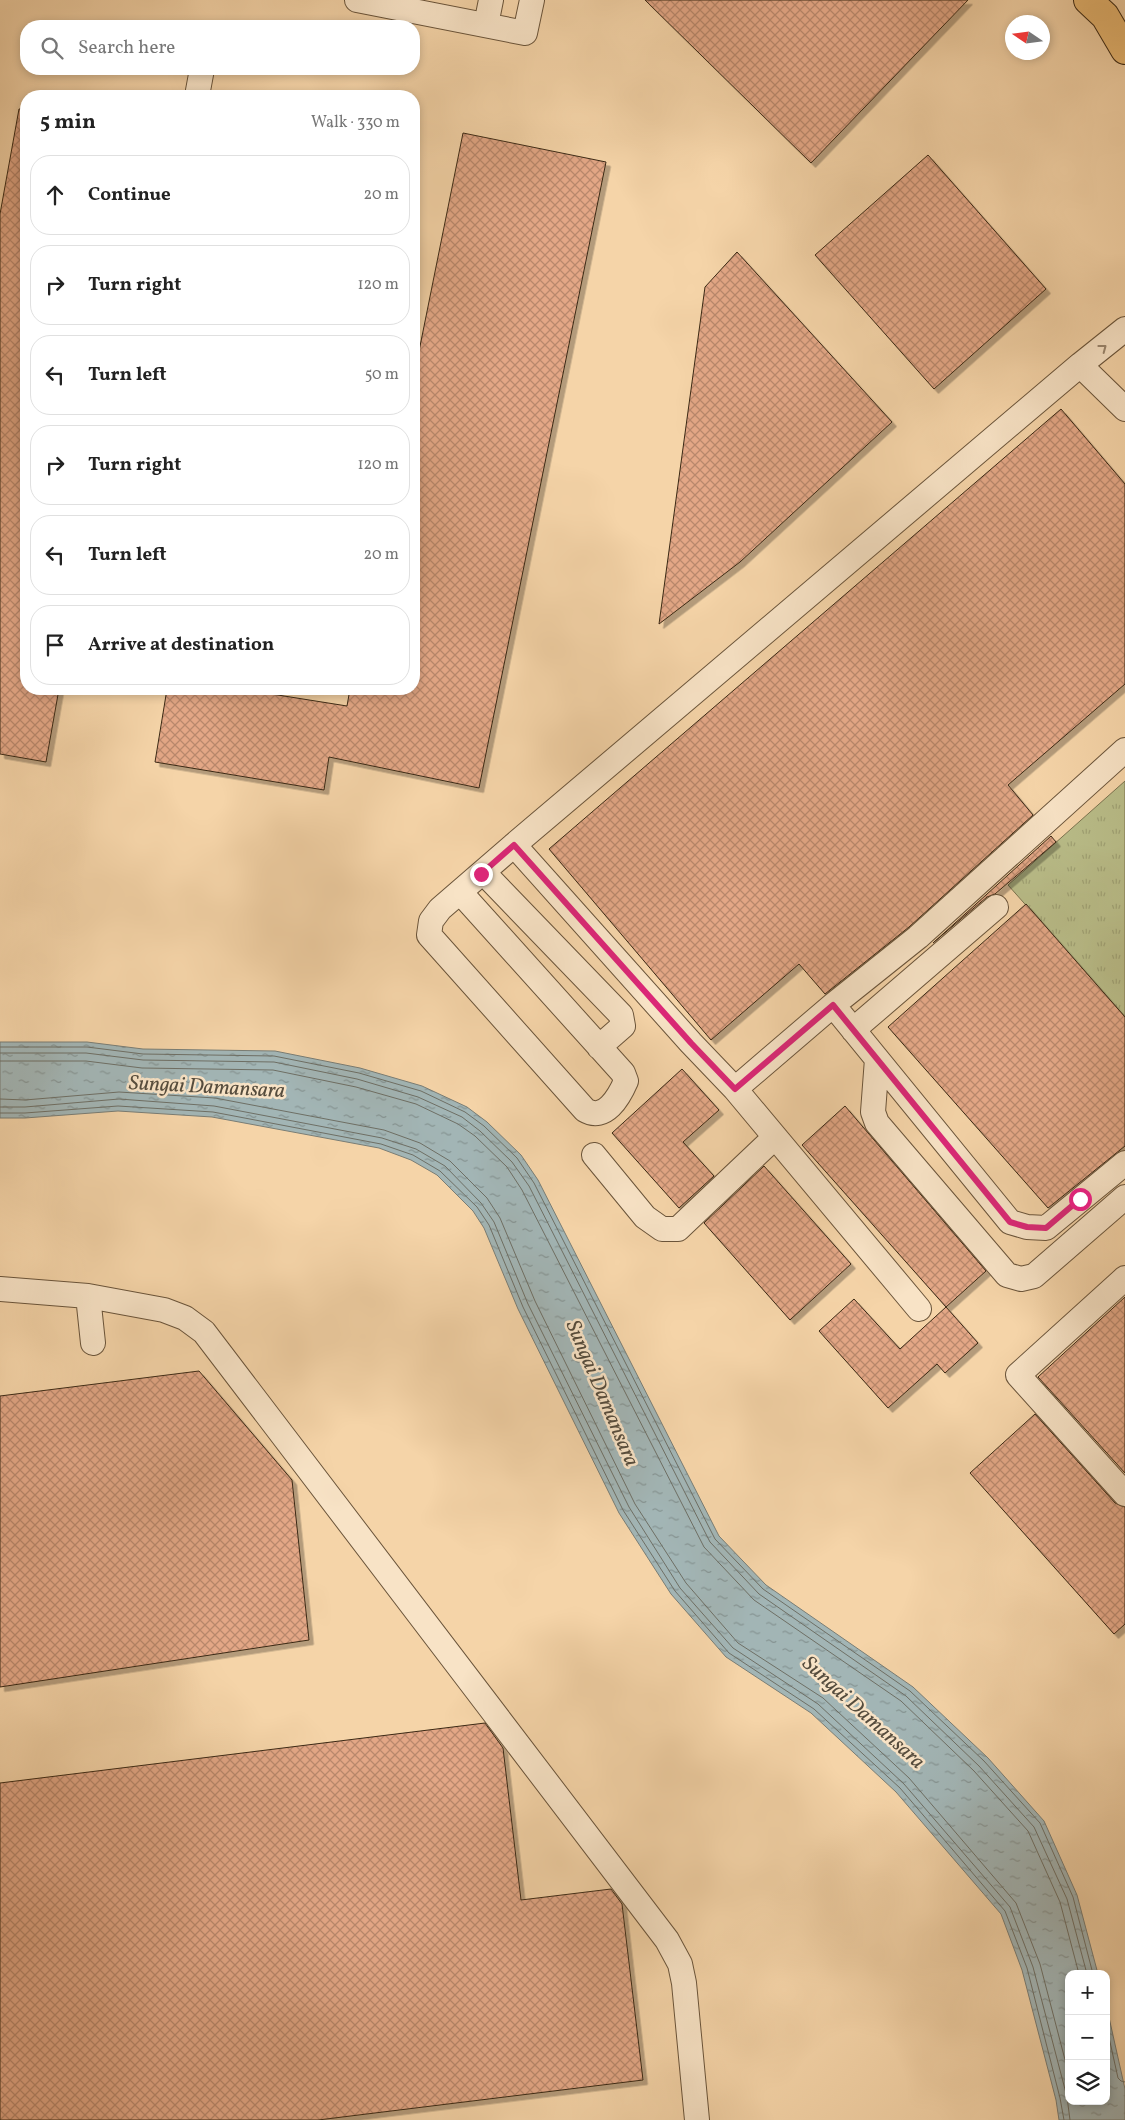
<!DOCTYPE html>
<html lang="en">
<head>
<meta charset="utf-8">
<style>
	:root { --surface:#fff; --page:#f6f6f6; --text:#222; --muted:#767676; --line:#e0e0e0 }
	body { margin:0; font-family:Vollkorn,serif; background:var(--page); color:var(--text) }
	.controls { position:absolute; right:15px; bottom:15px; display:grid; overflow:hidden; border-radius:10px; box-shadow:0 2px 8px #0003 }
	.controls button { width:45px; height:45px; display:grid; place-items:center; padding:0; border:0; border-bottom:1px solid var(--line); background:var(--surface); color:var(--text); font:25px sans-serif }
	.compass { position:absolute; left:1005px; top:15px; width:45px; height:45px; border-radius:50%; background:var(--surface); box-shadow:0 2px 8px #0003; rotate:283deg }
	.stop { position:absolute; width:15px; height:15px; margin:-11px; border:4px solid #db2777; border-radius:50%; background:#fff }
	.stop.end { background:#db2777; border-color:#fff; box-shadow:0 1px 5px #0008 }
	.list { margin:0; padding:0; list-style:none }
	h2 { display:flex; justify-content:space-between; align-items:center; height:65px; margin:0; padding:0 20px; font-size:21px }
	h2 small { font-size:16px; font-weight:400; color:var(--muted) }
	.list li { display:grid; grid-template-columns:32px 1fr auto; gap:15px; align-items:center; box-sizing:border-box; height:80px; margin:0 10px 10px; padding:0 10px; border:1px solid var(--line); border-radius:20px }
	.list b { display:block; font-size:19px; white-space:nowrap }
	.list em { font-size:16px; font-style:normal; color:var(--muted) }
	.icon { flex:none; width:28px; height:28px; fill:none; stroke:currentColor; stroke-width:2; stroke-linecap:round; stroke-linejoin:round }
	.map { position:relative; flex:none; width:1125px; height:2120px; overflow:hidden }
	.search { position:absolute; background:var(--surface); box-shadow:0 2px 8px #0003; left:20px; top:20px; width:400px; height:55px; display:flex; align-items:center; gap:12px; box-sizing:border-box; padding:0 18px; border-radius:20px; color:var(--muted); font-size:19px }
	.panel { position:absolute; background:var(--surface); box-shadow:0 2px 8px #0003; left:20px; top:90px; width:400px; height:605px; border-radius:20px }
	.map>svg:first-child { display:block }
	.grass { fill:url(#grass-tufts); stroke:#7a734f }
	.water { fill:url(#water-ripples); stroke:#797d75 }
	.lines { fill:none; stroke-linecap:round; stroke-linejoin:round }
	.shore { stroke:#6e6f65; stroke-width:1 }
	.building { fill:url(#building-cross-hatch); stroke:#3b2915; filter:url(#shadow) }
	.minor-casing { stroke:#6a543a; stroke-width:26 }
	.major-casing { stroke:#3b2915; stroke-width:30 }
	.minor { stroke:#f8e3c6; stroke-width:24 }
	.major { stroke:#eaba74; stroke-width:28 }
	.oneway { stroke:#9a866e }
	.route { stroke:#db2777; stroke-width:6 }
	.labels { text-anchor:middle; stroke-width:5; stroke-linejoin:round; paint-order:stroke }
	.water-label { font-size:21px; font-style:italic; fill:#554c3d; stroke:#f8e3c6 }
</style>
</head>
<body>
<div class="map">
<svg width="1125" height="2120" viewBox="0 0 1125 2120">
	<defs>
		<pattern id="grass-tufts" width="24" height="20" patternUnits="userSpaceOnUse" patternTransform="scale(1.25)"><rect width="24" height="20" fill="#b9bd89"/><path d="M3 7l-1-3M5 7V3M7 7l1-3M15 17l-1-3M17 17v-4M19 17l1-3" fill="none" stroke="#a0a275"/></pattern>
		<pattern id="water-ripples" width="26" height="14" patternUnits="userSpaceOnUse" patternTransform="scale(1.25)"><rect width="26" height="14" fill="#a2b5b5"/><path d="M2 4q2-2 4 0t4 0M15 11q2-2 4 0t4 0" fill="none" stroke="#859392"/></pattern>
		<pattern id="building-cross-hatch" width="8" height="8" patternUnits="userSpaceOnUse" patternTransform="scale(1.25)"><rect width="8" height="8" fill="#e3a786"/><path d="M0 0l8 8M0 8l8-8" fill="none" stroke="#b9886c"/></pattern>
		<filter id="shadow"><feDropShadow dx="4.5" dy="4.5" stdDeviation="0" flood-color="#0004"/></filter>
	</defs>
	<rect width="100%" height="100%" fill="#f5d4a8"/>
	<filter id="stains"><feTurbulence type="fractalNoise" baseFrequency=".004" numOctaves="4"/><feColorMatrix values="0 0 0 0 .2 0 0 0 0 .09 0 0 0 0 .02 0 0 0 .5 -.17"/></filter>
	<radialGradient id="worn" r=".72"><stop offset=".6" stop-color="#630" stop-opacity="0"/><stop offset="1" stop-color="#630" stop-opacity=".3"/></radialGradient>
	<path class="grass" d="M 1125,781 L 1125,1017 L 1008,885 Z"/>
	<path class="water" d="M 0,1042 L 87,1042 L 143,1049 L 275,1051 L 360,1068 L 422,1086 L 467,1107 L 487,1122 L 521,1155 L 538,1180 L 719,1536 L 766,1585 L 913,1687 L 988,1758 L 1044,1821 L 1077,1895 L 1098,1974 L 1069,1974 L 1069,2101 L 1106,2101 L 1106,2004 L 1125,2089 L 1125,2120 L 1059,2120 L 1056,2100 L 1022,1970 L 1001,1914 L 896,1792 L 811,1713 L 726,1657 L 671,1594 L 619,1513 L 518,1309 L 484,1228 L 473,1211 L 437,1175 L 411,1160 L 379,1148 L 212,1117 L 118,1111 L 25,1118 L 0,1118 Z"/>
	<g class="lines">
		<path class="shore" d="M 0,1047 L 87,1047 L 143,1054 L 274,1056 L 359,1073 L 421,1091 L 465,1112 L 484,1126 L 517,1158 L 534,1183 L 715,1539 L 763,1589 L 910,1691 L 984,1761 L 1040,1823 L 1073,1897 L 1093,1974
			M 0,1053 L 86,1053 L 143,1060 L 274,1062 L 357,1079 L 418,1097 L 462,1117 L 480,1131 L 512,1162 L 529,1186 L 710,1542 L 759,1594 L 906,1696 L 979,1766 L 1034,1827 L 1067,1899 L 1087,1974
			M 0,1061 L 86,1061 L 142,1068 L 273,1070 L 356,1087 L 416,1104 L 458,1124 L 475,1136 L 507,1167 L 522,1190 L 704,1547 L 754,1600 L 901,1701 L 974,1771 L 1028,1831 L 1060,1902 L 1079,1974
			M 0,1099 L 25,1100 L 119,1092 L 215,1098 L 384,1130 L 420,1143 L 450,1161 L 487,1198 L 500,1218 L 535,1301 L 635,1504 L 686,1583 L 738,1643 L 823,1698 L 909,1778 L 1016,1903 L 1040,1964 L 1069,2075
			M 0,1107 L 25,1107 L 119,1099 L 214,1106 L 382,1138 L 416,1149 L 445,1166 L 481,1203 L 494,1222 L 528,1304 L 629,1507 L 680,1588 L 733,1648 L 818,1704 L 904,1784 L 1010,1907 L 1033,1967 L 1067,2097 L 1070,2120
			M 0,1113 L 25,1113 L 118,1106 L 213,1112 L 381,1144 L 413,1155 L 440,1171 L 477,1207 L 489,1225 L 523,1307 L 623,1510 L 675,1591 L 729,1653 L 814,1709 L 900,1788 L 1005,1911 L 1027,1968 L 1060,2098 L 1064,2120
			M 1106,2024 L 1118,2078 L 1121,2081 L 1125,2082"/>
	</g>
	<path class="building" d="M 645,0 L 968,0 L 811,163 Z
		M 19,109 L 26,109 L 26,689 L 59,689 L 46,762 L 0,754 L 0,214 Z
		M 463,133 L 606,162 L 479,788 L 329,757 L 324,790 L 155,762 L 167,689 L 240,689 L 347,706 L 350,689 L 414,689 L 414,376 Z
		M 928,155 L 1046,289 L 934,389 L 815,255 Z
		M 737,252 L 892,422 L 740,562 L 659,624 L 705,287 Z
		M 1061,409 L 1125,484 L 1125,684 L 1008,785 L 1033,815 L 909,927 L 825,994 L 799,964 L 711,1040 L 549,849 Z
		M 1051,836 L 1056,842 L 995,894 L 987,897 L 933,943 Z
		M 1026,904 L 1125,1017 L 1125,1146 L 1048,1208 L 888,1027 Z
		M 682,1069 L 719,1110 L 683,1142 L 714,1176 L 679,1208 L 612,1133 Z
		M 845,1106 L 986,1271 L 946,1307 L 802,1145 Z
		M 764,1166 L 851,1264 L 790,1320 L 704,1223 Z
		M 1125,1297 L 1125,1473 L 1038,1377 Z
		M 854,1299 L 900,1349 L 946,1307 L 978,1343 L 945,1373 L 937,1364 L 888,1408 L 819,1331 Z
		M 199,1371 L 292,1480 L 309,1640 L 0,1687 L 0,1396 Z
		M 1035,1414 L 1115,1503 L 1125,1507 L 1125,1624 L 1114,1634 L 970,1473 Z
		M 485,1723 L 503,1748 L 521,1900 L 611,1889 L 622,1904 L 643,2080 L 318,2120 L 0,2120 L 0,1783 Z"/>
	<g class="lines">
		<defs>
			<path id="minor" d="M 357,0 L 525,33 L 532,0
				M 486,25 L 491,0
				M 197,96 L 202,69
				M 1080,365 L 1125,409
				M 514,845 L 691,1043 L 735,1089 L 833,1005 L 918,937 L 1125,750
				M 483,872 L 621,1015 L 623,1026 L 599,1047
				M 460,892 L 623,1073 L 626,1081 C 619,1097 605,1122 585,1110 L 429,935 L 431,921 L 440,909 L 514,845 L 1080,365 L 1125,329
				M 833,1005 L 1010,1222 L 1027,1227 L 1046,1228 L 1125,1163
				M 853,1030 L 996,907
				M 877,1059 L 873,1112 L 877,1123 L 1007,1275 L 1021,1279 L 1034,1276 L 1125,1197
				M 735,1089 L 919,1309
				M 594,1155 L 645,1217 L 662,1229 L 678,1229 L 775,1137
				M 1125,1278 L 1018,1375 L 1125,1494
				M 0,1289 L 88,1296 L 164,1310 L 185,1318 L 204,1332 L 667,1940 L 680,1964 L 684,1983 L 697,2120
				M 88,1296 L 93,1343"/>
			<path id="major" d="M 1088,0 L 1105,16 L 1125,50"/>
		</defs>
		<use href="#minor" class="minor-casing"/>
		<use href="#major" class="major-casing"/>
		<use href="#minor" class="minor"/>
		<use href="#major" class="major"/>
	</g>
	<defs><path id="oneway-chevron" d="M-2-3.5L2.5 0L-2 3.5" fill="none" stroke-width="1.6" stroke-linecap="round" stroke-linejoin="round" transform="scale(1.25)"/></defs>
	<use class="oneway" href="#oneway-chevron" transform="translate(1103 348) rotate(-37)"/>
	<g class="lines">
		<path class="route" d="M 481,874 L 514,845 L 691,1043 L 735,1089 L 833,1005 L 1010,1222 L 1027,1227 L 1046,1228 L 1080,1199"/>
	</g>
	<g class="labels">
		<g class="water-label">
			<text transform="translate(207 1086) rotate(3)" y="7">Sungai Damansara</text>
			<text transform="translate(603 1393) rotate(67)" y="7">Sungai Damansara</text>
			<text transform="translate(864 1712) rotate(42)" y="7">Sungai Damansara</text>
		</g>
	</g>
	<rect width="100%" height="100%" filter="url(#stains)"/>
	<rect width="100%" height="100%" fill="url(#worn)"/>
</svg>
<div class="controls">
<button>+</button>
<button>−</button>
<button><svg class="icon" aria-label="layers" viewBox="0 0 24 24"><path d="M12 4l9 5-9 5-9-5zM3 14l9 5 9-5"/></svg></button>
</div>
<svg class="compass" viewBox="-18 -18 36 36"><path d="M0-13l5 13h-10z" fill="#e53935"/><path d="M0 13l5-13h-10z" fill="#767676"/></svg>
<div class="stop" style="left:1080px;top:1199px"></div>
<div class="stop end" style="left:481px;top:874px"></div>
<div class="search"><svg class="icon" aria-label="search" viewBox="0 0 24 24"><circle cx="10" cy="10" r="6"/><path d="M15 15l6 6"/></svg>Search here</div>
<section class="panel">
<h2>5 min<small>Walk · 330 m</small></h2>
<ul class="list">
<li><svg class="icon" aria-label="ahead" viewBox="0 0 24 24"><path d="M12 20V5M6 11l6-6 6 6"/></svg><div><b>Continue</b></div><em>20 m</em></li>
<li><svg class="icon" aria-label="right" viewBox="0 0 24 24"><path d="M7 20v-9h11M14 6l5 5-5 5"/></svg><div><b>Turn right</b></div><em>120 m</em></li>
<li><svg class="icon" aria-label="left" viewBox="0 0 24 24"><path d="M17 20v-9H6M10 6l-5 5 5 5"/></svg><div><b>Turn left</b></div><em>50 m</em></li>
<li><svg class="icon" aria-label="right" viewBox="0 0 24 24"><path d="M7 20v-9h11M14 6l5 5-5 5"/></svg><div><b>Turn right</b></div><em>120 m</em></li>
<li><svg class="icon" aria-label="left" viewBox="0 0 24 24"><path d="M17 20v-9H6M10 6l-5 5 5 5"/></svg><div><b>Turn left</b></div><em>20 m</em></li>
<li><svg class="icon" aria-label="arrive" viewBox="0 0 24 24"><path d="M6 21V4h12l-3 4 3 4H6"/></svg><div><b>Arrive at destination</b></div></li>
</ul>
</section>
</div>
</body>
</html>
